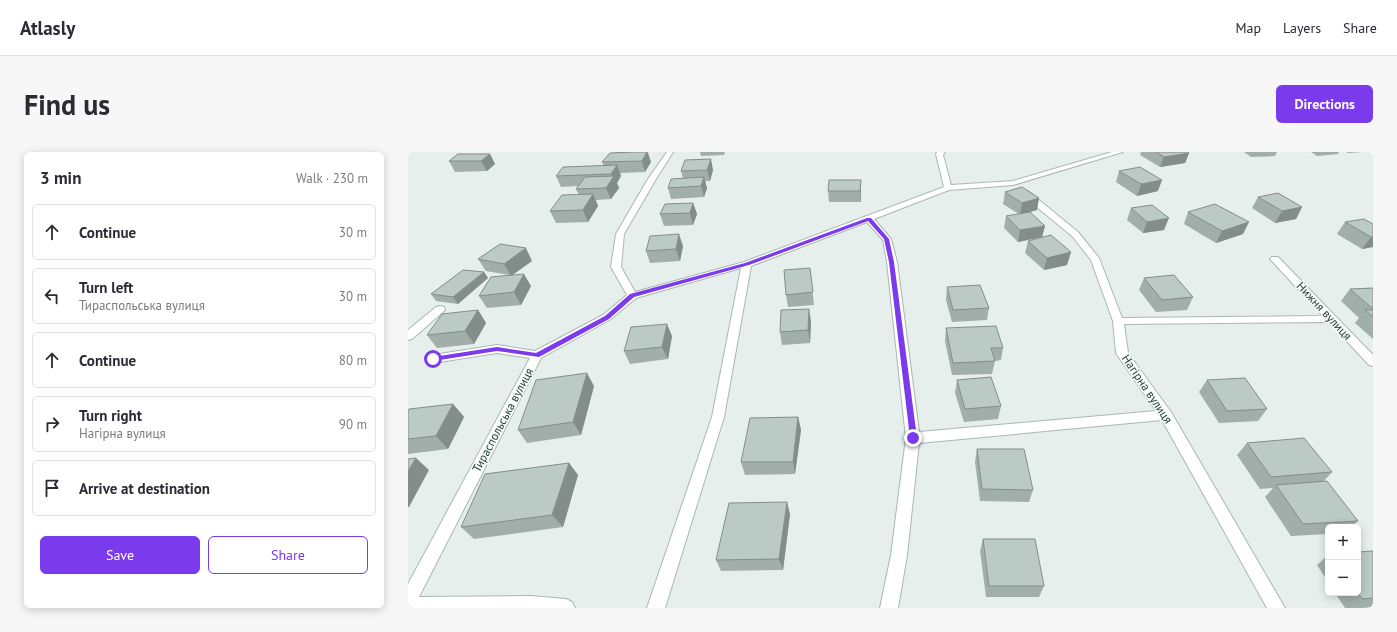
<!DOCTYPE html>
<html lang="en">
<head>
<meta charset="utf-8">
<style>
	:root { --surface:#fff; --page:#f7f7f7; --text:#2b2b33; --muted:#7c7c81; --line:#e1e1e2; --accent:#7c3aed }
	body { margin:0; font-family:"PT Sans",sans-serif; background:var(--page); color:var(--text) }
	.controls { position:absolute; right:12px; bottom:12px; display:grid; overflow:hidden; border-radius:6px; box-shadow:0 2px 10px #0003 }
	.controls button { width:36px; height:36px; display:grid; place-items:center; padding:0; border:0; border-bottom:1px solid var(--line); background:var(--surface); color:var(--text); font:20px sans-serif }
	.stop { position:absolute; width:12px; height:12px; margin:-9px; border:3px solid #7c3aed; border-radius:50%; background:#fff }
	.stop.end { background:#7c3aed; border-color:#fff; box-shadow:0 1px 4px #0008 }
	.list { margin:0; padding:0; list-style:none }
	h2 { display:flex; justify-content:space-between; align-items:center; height:52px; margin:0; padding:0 16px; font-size:17px }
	h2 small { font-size:13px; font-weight:400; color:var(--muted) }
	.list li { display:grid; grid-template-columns:26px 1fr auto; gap:12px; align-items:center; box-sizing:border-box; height:56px; margin:0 8px 8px; padding:0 8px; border:1px solid var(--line); border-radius:6px }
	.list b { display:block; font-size:15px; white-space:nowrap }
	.list p { margin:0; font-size:13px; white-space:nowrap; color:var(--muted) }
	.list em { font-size:13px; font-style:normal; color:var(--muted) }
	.actions { display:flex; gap:8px; padding:12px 16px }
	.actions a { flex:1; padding:9px 0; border:1px solid var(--accent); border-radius:6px; text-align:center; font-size:14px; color:var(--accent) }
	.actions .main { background:var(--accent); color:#fff }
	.icon { flex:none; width:22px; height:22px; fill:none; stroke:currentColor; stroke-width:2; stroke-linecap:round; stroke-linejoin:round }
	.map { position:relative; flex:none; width:965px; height:456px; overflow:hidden; border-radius:6px }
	header { display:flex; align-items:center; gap:24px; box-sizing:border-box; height:56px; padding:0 20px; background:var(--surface); border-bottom:1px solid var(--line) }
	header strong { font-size:19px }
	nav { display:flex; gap:22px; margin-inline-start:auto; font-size:14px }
	.intro { display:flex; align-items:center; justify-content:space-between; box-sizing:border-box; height:96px; padding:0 24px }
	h1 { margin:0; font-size:28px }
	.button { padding:10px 18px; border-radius:6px; background:var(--accent); color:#fff; font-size:14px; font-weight:700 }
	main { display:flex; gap:24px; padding:0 24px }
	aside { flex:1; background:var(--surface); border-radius:6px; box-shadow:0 2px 10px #0003 }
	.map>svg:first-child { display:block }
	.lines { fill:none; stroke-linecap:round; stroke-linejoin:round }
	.minor-casing { stroke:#a8b8b2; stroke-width:2 }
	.minor { fill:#fff; fill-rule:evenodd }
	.wall { fill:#a1aea9 }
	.shaded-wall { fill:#838d89 }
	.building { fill:#bbcac4; stroke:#838d89 }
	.route { fill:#7c3aed }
	.labels { text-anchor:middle; stroke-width:3; stroke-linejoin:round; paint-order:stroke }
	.street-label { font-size:12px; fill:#24423a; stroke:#f7fbf9 }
</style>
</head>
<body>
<header>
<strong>Atlasly</strong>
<nav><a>Map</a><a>Layers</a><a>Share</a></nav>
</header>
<div class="intro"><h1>Find us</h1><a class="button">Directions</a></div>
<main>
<aside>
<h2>3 min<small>Walk · 230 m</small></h2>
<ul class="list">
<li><svg class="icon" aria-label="ahead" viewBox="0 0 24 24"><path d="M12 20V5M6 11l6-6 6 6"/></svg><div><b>Continue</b></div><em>30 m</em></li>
<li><svg class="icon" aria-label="left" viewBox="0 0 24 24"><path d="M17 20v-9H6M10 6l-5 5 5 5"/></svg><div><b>Turn left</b><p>Тираспольська вулиця</p></div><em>30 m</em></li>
<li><svg class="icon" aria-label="ahead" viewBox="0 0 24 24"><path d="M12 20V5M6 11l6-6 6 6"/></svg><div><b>Continue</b></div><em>80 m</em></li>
<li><svg class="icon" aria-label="right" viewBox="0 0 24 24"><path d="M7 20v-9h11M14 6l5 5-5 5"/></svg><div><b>Turn right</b><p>Нагірна вулиця</p></div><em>90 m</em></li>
<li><svg class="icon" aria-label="arrive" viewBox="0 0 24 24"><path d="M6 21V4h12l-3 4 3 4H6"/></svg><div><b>Arrive at destination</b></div></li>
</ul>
<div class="actions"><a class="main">Save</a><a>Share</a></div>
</aside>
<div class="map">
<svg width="965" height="456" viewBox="0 0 965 456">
	<rect width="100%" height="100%" fill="#e6efeb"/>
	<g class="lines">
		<defs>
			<path id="minor" d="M 259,0 L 265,0 L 248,27 L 216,82 L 213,115 L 227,140 L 336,110 L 536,35 L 528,2 L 529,0 L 537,0 L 535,3 L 543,33 L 605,29 L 704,0 L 715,0 L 605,33 L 541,38 L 466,67 L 483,87 L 489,110 L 511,280 L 748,259 L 708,201 L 705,169 L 683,108 L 664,84 L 614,43 L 614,39 L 620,39 L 670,80 L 691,106 L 714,166 L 915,164 L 862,107 L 864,105 L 870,105 L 965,203 L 965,214 L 961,213 L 921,170 L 716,172 L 720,201 L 763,260 L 877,456 L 859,456 L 754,268 L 511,291 L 499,403 L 490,456 L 472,456 L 483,403 L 498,286 L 479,110 L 475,88 L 459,70 L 343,114 L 316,265 L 257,456 L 239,456 L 304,265 L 333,116 L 228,146 L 203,167 L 133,206 L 11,445 L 123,444 L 158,447 L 164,450 L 167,456 L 0,456 L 0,432 L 122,206 L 89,201 L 25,211 L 21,210 L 19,207 L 21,204 L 25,203 L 89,193 L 127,199 L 195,163 L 219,143 L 203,115 L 208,82 L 240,27 Z
				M 32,154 L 36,155 L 37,157 L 36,159 L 4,187 L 0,188 L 0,178 L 28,155 Z"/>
		</defs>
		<use href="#minor" class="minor-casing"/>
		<use href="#minor" class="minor"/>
	</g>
	<path class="wall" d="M 216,0 L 245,0 L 240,0 L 243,10 L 237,20 L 212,21 L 213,24 L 209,31 L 211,36 L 203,47 L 188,48 L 190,54 L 180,70 L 148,71 L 142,59 L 171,43 L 168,37 L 170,34 L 153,35 L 148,24 L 196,14 L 194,10 Z
		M 292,0 L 317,0 L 316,3 L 293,4 Z
		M 733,0 L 780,0 L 781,1 L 777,11 L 752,15 L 732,3 Z
		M 836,0 L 869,0 L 867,4 L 843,5 Z
		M 903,0 L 931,0 L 930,2 L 909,4 Z
		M 938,0 L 955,0 L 940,1 Z
		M 82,2 L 87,12 L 79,19 L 47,20 L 41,9 Z
		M 305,18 L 302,29 L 297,29 L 299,36 L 296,45 L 263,47 L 260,36 L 275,26 L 273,19 Z
		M 711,19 L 750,39 L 729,44 L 708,30 Z
		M 453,28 L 453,50 L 421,50 L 420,39 Z
		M 597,40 L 631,46 L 629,58 L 621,60 L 637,74 L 634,85 L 610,90 L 596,76 L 598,64 L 611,62 L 595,52 Z
		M 850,45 L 894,55 L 888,67 L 867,71 L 844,56 Z
		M 285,51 L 289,62 L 285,73 L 256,74 L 252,62 Z
		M 723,56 L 756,78 L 735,81 L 719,68 Z
		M 780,60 L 835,82 L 808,91 L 776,72 Z
		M 937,70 L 965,72 L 965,95 L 954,97 L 929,82 Z
		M 620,89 L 663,100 L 659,113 L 636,118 L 617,101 Z
		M 275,94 L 272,109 L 242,111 L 238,99 Z
		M 70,107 L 124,109 L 104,123 L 123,134 L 113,153 L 79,156 L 71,144 L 101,123 L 78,119 Z
		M 402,116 L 406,153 L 380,155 L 378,143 Z
		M 76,120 L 80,126 L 50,152 L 28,149 L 23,142 Z
		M 736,126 L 785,145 L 779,158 L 748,160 L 731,138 Z
		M 539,135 L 581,156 L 579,168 L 544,170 L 538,148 Z
		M 965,136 L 965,187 L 947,171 L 951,166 L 933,149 L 942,137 Z
		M 70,158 L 78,171 L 66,192 L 29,196 L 19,183 Z
		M 403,169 L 402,191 L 374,193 L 372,180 Z
		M 538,176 L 595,196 L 593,208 L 587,209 L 584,222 L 544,223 L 537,189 Z
		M 264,184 L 260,207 L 222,212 L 216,199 Z
		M 549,228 L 593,254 L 590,267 L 556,270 L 547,241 Z
		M 799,228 L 859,257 L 850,269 L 811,271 L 791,240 Z
		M 186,234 L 173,283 L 119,291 L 110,278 Z
		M 45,252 L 56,265 L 40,297 L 0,302 L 0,259 Z
		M 390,265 L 393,278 L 387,322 L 337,323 L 333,310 Z
		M 839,291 L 924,320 L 915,330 L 950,369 L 943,375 L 920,375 L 920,382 L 883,384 L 857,345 L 865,336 L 852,337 L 829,303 Z
		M 569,297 L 625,338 L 621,350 L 572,349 L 567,310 Z
		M 161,311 L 170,323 L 155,375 L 66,387 L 53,375 Z
		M 382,362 L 375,418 L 313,419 L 308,408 Z
		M 575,387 L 636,434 L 631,445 L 578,445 L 572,399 Z
		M 965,399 L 965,455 L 954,456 L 937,456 L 927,441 L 950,441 Z
		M 920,403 L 920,430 L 909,413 Z"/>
	<path class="shaded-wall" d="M 239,0 L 243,10 L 237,20 L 234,9 Z
		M 781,1 L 777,11 L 752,15 L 756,5 Z
		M 82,2 L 87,12 L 79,19 L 73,9 Z
		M 303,7 L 305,18 L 302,29 L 299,18 Z
		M 209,13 L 213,24 L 209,31 L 211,36 L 203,47 L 198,36 L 205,26 L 203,22 Z
		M 296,25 L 299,36 L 296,45 L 293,34 Z
		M 453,28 L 453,50 L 452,39 Z
		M 754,28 L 750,39 L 729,44 L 733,32 Z
		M 185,42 L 190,54 L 180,70 L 175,58 Z
		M 631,46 L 629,58 L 612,63 L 614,51 Z
		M 285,51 L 289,62 L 285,73 L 282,61 Z
		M 894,55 L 888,67 L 867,71 L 874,59 Z
		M 761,66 L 756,78 L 735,81 L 739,70 Z
		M 841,70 L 835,82 L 808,91 L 814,79 Z
		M 637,74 L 634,85 L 610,90 L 612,78 Z
		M 271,82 L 275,94 L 272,109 L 268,97 Z
		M 963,85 L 965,85 L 965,95 L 954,97 Z
		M 118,96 L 124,109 L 103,124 L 96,112 Z
		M 663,100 L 659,113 L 636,118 L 639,106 Z
		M 76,120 L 80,126 L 50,152 L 45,145 Z
		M 116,122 L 123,134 L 113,153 L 106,140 Z
		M 401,157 L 403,169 L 402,191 L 400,178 Z
		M 70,158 L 78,171 L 66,192 L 57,179 Z
		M 259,172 L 264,184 L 260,207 L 254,195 Z
		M 179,221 L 186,234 L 173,283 L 165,270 Z
		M 45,252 L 56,265 L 40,297 L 28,284 Z
		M 390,265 L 393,278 L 387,322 L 385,310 Z
		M 8,306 L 21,318 L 1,355 L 0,355 L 0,319 Z
		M 161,311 L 170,323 L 155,375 L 144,363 Z
		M 379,350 L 382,362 L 375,418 L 371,407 Z"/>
	<path class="building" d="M 225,0 L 239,0 L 234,9 L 194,10 L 202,1 Z
		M 748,0 L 780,0 L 781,1 L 756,5 Z
		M 50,2 L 82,2 L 73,9 L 41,9 Z
		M 303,7 L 299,18 L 273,19 L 277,8 Z
		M 209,13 L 203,22 L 148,24 L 155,15 Z
		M 732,15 L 754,28 L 733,32 L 711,19 Z
		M 206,24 L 198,36 L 168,37 L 177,25 Z
		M 296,25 L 293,34 L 260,36 L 263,27 Z
		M 421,28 L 453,28 L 452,39 L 420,39 Z
		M 614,35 L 631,46 L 614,51 L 597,40 Z
		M 870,41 L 894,55 L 874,59 L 850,45 Z
		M 185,42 L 175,58 L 142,59 L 154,43 Z
		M 285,51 L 282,61 L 252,62 L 257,52 Z
		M 807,52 L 841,70 L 814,79 L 780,60 Z
		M 744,53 L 761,66 L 739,70 L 723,56 Z
		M 622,60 L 637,74 L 612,78 L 598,64 Z
		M 956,67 L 965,72 L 965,85 L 963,85 L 937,70 Z
		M 271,82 L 268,97 L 238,99 L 242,84 Z
		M 643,83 L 663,100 L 639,106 L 620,89 Z
		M 92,92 L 118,96 L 96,112 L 70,107 Z
		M 402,116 L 405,140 L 378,143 L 376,118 Z
		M 55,118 L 76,120 L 45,145 L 23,142 Z
		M 116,122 L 106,140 L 71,144 L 83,125 Z
		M 766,123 L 785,145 L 754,148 L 736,126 Z
		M 572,133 L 581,156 L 545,158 L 539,135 Z
		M 965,136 L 965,157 L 942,137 Z
		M 401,157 L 400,178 L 372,180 L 373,158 Z
		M 70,158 L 57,179 L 19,183 L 34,162 Z
		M 957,158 L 965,158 L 965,165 Z
		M 259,172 L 254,195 L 216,199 L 223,175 Z
		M 588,174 L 595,196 L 583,196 L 587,209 L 545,211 L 538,176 Z
		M 179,221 L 165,270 L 110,278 L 128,228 Z
		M 583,225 L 593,254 L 557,257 L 549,228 Z
		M 837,226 L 859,257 L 819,259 L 799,228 Z
		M 45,252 L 28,284 L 0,287 L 0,259 L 1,257 Z
		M 390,265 L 385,310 L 333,310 L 342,266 Z
		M 896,286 L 924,320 L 863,325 L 839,291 Z
		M 569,297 L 616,297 L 625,338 L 574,337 Z
		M 8,306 L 0,319 L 0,307 Z
		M 161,311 L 144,363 L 53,375 L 77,322 Z
		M 919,329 L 950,369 L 895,372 L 868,333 Z
		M 379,350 L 371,407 L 308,408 L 321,351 Z
		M 575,387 L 627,387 L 636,434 L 581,434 Z
		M 965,399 L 965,446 L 954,447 L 950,441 L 950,400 Z"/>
	<path class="route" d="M 459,66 L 463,66 L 481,87 L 486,110 L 509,286 L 505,289 L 502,286 L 481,110 L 476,87 L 460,69 L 341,113 L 226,145 L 201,167 L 131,205 L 89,199 L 25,209 L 22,207 L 25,205 L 89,195 L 128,201 L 197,164 L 222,142 L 337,111 Z"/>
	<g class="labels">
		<g class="street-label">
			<text transform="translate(916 159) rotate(47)" y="4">Нижня вулиця</text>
			<text transform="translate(739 237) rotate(56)" y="4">Нагірна вулиця</text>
			<text transform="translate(95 268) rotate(-62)" y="4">Тираспольська вулиця</text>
		</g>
	</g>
</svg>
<div class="controls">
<button>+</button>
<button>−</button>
</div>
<div class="stop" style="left:25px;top:207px"></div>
<div class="stop end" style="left:505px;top:286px"></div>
</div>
</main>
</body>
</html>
